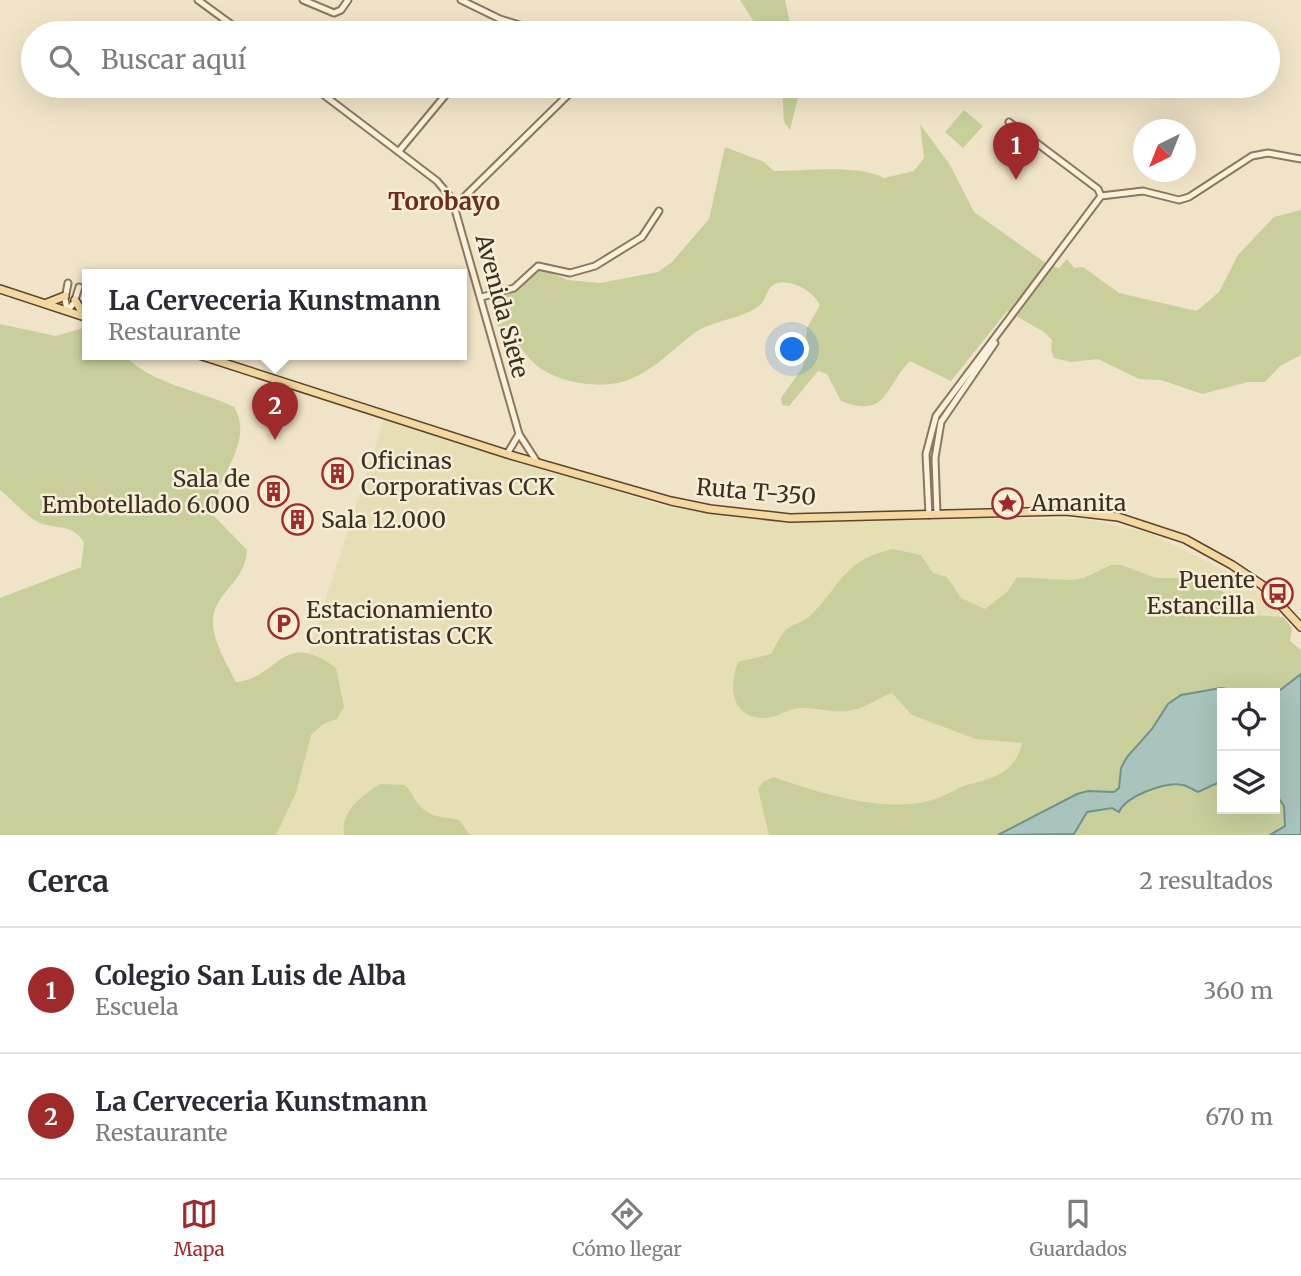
<!DOCTYPE html>
<html lang="es">
<head>
<meta charset="utf-8">
<style>
	:root { --surface:#fff; --page:#f2f2f3; --text:#2b2b33; --muted:#7c7c81; --line:#e1e1e2; --accent:#9e2a2b }
	body { margin:0; font-family:Merriweather,serif; background:var(--page); color:var(--text) }
	.controls { position:absolute; right:21px; bottom:21px; display:grid; overflow:hidden; border-radius:0px; box-shadow:0 7px 28px #0002 }
	.controls button { width:63px; height:63px; display:grid; place-items:center; padding:0; border:0; border-bottom:2px solid var(--line); background:var(--surface); color:var(--text); font:35px sans-serif }
	.compass { position:absolute; left:1133px; top:119px; width:63px; height:63px; border-radius:50%; background:var(--surface); box-shadow:0 7px 28px #0002; rotate:223deg }
	.you { position:absolute; left:793px; top:350px; width:24px; height:24px; margin:-18px; border:5px solid #fff; border-radius:50%; background:#1a73e8; box-shadow:0 0 0 10px #1a73e833 }
	.badge { display:grid; place-items:center; width:46px; height:46px; border-radius:50%; background:var(--accent); color:#fff; font-size:23px; font-weight:700 }
	.pin { position:absolute; translate:-50% -58px; filter:drop-shadow(0 2px 4px #0008) }
	.pin::after { content:''; position:absolute; top:37px; width:24px; height:21px; background:inherit; clip-path:polygon(0 0,100% 0,50% 100%) }
	.popup { position:absolute; left:82px; top:269px; width:385px; height:91px; box-sizing:border-box; display:grid; place-content:center; border-radius:0px; background:var(--surface); filter:drop-shadow(0 2px 5px #0005); font-size:23px; white-space:nowrap; color:var(--muted) }
	.popup b { font-size:26px; color:var(--text) }
	.popup::after { content:''; position:absolute; left:50%; top:100%; margin-left:-14px; border:14px solid transparent; border-top-color:var(--surface) }
	.list { margin:0; padding:0; list-style:none }
	h2 { display:flex; justify-content:space-between; align-items:center; height:91px; margin:0; padding:0 28px; font-size:30px }
	h2 small { font-size:23px; font-weight:400; color:var(--muted) }
	.list li { display:grid; grid-template-columns:46px 1fr auto; gap:21px; align-items:center; box-sizing:border-box; height:126px; padding:0 28px; border-top:2px solid var(--line) }
	.list b { display:block; font-size:26px; white-space:nowrap }
	.list p { margin:0; font-size:23px; white-space:nowrap; color:var(--muted) }
	.list em { font-size:23px; font-style:normal; color:var(--muted) }
	.icon { flex:none; width:38px; height:38px; fill:none; stroke:currentColor; stroke-width:2; stroke-linecap:round; stroke-linejoin:round }
	.map { position:relative; flex:none; width:1301px; height:835px; overflow:hidden }
	.search { position:absolute; background:var(--surface); box-shadow:0 7px 28px #0002; left:21px; right:21px; top:21px; height:77px; display:flex; align-items:center; gap:18px; box-sizing:border-box; padding:0 24px; border-radius:38px; color:var(--muted); font-size:26px }
	.sheet { height:343px; background:var(--surface) }
	nav { display:flex; justify-content:space-around; align-items:center; box-sizing:border-box; height:98px; border-top:2px solid var(--line); background:var(--surface); font-size:19px; color:var(--muted) }
	nav a { display:grid; justify-items:center; gap:4px }
	nav .on { color:var(--accent) }
	.map>svg:first-child { display:block }
	.farmland { fill:#e6deb5 }
	.green { fill:#c9cf9b; fill-rule:evenodd }
	.water { fill:#a9c4bc; stroke:#6f938a; stroke-width:2 }
	.lines { fill:none; stroke-linecap:round; stroke-linejoin:round }
	.minor-casing { stroke:#8d765c; stroke-width:9 }
	.major-casing { stroke:#5b4430; stroke-width:10 }
	.minor { stroke:#faf1dc; stroke-width:5 }
	.major { stroke:#f3d9a0; stroke-width:7 }
	.labels { text-anchor:middle; stroke-width:5; stroke-linejoin:round; paint-order:stroke }
	.street-label { font-size:23px; fill:#3d2e20; stroke:#f7eed8 }
	.poi-label { font-size:23px; fill:#3d2e20; stroke:#f7eed8; text-anchor:start }
	.neighbourhood-label { font-size:24px; font-weight:bold; fill:#6b2e1e; stroke:#f7eed8 }
</style>
</head>
<body>
<div class="map">
<svg width="1301" height="835" viewBox="0 0 1301 835">
	<rect width="100%" height="100%" fill="#f0e4c8"/>
	<path class="farmland" d="M 384,420 L 670,508 L 786,523 L 929,518 L 1084,519 L 1150,533 L 1243,580 L 1279,611 L 1281,620 L 1266,621 L 1085,581 L 997,607 L 777,710 L 893,689 L 1026,741 L 1022,758 L 1010,774 L 941,799 L 772,835 L 271,835 L 307,657 Z"/>
	<path class="green" d="M 740,0 L 785,0 L 792,33 L 761,33 Z
		M 782,86 L 801,86 L 790,130 L 784,122 Z
		M 964,110 L 983,126 L 963,148 L 945,132 Z
		M 920,124 L 950,165 L 974,212 L 1047,264 L 1059,268 L 1067,259 L 1074,268 L 1083,267 L 1119,293 L 1197,311 L 1219,292 L 1238,255 L 1274,217 L 1301,210 L 1301,355 L 1280,366 L 1265,382 L 1248,382 L 1202,394 L 1161,380 L 1139,379 L 1098,359 L 1071,362 L 1054,358 L 1051,350 L 1052,340 L 1044,332 L 1007,311 L 951,381 L 910,361 C 884,388 887,419 841,401 L 827,374 L 818,371 L 789,406 L 782,405 L 781,398 L 803,367 L 807,328 L 820,305 C 813,291 791,278 775,284 C 766,288 767,299 760,305 C 743,319 714,320 696,332 C 669,351 647,380 611,384 C 588,387 552,380 535,364 C 520,351 520,341 500,333 L 492,303 L 520,288 L 541,269 L 568,280 L 600,283 L 658,272 L 672,262 L 709,219 L 725,147 L 764,162 L 774,171 C 804,171 859,164 884,178 L 914,171 L 924,158 Z
		M 0,324 L 56,336 L 86,327 L 88,354 L 124,354 C 149,384 200,390 234,407 C 249,431 234,457 223,479 C 218,490 216,505 214,516 L 247,550 C 245,576 230,583 218,603 C 203,627 225,660 236,682 C 280,678 281,628 336,668 L 344,707 L 337,719 L 323,724 L 311,735 L 296,793 L 276,835 L 0,835 L 0,598 L 81,567 L 84,542 C 71,523 58,530 40,523 C 26,517 12,499 0,490 Z
		M 893,549 L 921,555 L 933,573 L 947,577 L 961,598 L 985,609 L 1007,592 L 1017,577 L 1068,580 L 1084,578 L 1111,565 L 1121,565 L 1157,578 L 1190,578 L 1221,590 L 1248,615 L 1283,617 L 1292,628 L 1290,641 L 1301,650 L 1301,835 L 769,835 L 758,789 L 763,782 L 774,777 C 818,793 886,814 932,800 C 944,797 955,789 967,785 C 994,778 1015,773 1022,743 L 976,739 L 912,715 L 892,693 C 879,698 867,707 853,710 C 835,714 817,707 799,708 C 787,709 775,719 763,718 C 730,717 729,685 738,662 L 771,654 C 775,647 779,637 785,631 C 791,624 805,622 812,614 C 843,582 844,560 893,549 ZM 1222,693 L 1275,693 L 1275,809 L 1222,809 Z
		M 380,784 L 405,785 C 412,792 415,802 422,808 C 432,818 447,817 459,820 L 470,835 L 344,835 C 340,812 362,795 380,784 Z"/>
	<path class="water" d="M 1301,674 L 1301,835 L 1270,835 L 1285,826 L 1284,806 L 1275,793 L 1275,694 Z
		M 1221,688 L 1248,693 L 1222,693 L 1222,781 L 1198,792 C 1193,790 1188,786 1183,785 C 1166,781 1126,796 1119,812 L 1112,808 L 1087,812 L 1074,834 L 998,835 L 1077,794 L 1088,791 L 1114,792 L 1119,788 L 1121,768 L 1127,757 L 1152,729 L 1168,704 L 1181,695 Z"/>
	<g class="lines">
		<defs>
			<path id="minor" d="M 198,0 L 243,33
				M 303,0 L 334,13 L 341,10 L 348,0
				M 461,0 L 500,19 L 545,33
				M 312,86 L 437,181 L 452,199 L 519,434 L 537,462
				M 399,151 L 453,86
				M 1101,196 L 1143,191 L 1179,200 L 1189,197 L 1252,156 L 1268,153 L 1301,159
				M 456,205 L 577,86
				M 482,297 L 514,288 L 538,266 L 570,273 L 595,266 L 642,237 L 659,211
				M 67,311 L 65,299 L 68,283
				M 67,311 L 74,303 L 79,287
				M 507,454 L 519,434
				M 937,514 L 935,458 L 941,422 L 995,343
				M 929,515 L 926,454 L 936,416 L 1101,196 L 1098,189 L 1009,122"/>
			<path id="major" d="M 0,289 L 88,318
				M 75,300 L 84,315
				M 47,303 L 65,296
				M 196,354 L 507,454 L 671,501 L 710,509 L 790,518 L 1066,511 L 1118,517 L 1185,539 L 1232,565 L 1262,585 L 1301,627"/>
		</defs>
		<use href="#minor" class="minor-casing"/>
		<use href="#major" class="major-casing"/>
		<use href="#minor" class="minor"/>
		<use href="#major" class="major"/>
	</g>
	<defs>
		<symbol id="building-ring" viewBox="-11 -11 22 22"><circle r="9.5" fill="#f7eed8" stroke="#9e2a2b" stroke-width="1.5"/><path d="M-4-6H4V6H1V3H-1V6H-4ZM-2.5-4.3h1.7v1.8h-1.7ZM.8-4.3h1.7v1.8H.8ZM-2.5-1h1.7V.8h-1.7ZM.8-1h1.7V.8H.8Z" fill="#9e2a2b"/></symbol>
		<symbol id="sight-ring" viewBox="-11 -11 22 22"><circle r="9.5" fill="#f7eed8" stroke="#9e2a2b" stroke-width="1.5"/><path d="M0-6L1.8-2.2L6-1.7L2.9 1.2L3.7 5.4L0 3.3L-3.7 5.4L-2.9 1.2L-6-1.7L-1.8-2.2Z" fill="#9e2a2b"/></symbol>
		<symbol id="bus-ring" viewBox="-11 -11 22 22"><circle r="9.5" fill="#f7eed8" stroke="#9e2a2b" stroke-width="1.5"/><path d="M-5-6H5V4H4V6H2V4H-2V6H-4V4H-5ZM-3.5-4V0h7V-4ZM-3.5 1.2v1.5H-2V1.2ZM2 1.2v1.5H3.5V1.2Z" fill="#9e2a2b"/></symbol>
		<symbol id="parking-ring" viewBox="-11 -11 22 22"><circle r="9.5" fill="#f7eed8" stroke="#9e2a2b" stroke-width="1.5"/><path d="M-3.5-5.5H1a3.5 3.5 0 0 1 0 7H-1V5.5H-3.5ZM-1-3.4V-.6H.8a1.4 1.4 0 0 0 0-2.8Z" fill="#9e2a2b"/></symbol>
	</defs>
	<g fill-rule="evenodd">
		<use href="#building-ring" x="320" y="456" width="35" height="35"/>
		<use href="#building-ring" x="256" y="474" width="35" height="35"/>
		<use href="#sight-ring" x="990" y="486" width="35" height="35"/>
		<use href="#building-ring" x="280" y="502" width="35" height="35"/>
		<use href="#bus-ring" x="1260" y="576" width="35" height="35"/>
		<use href="#parking-ring" x="266" y="606" width="35" height="35"/>
	</g>
	<g class="labels">
		<g class="street-label">
			<text transform="translate(502 306) rotate(75)" y="8">Avenida Siete</text>
			<text transform="translate(756 492) rotate(5)" y="8">Ruta T-350</text>
		</g>
		<g class="poi-label">
			<text x="361" y="469">Oficinas<tspan x="361" dy="26">Corporativas CCK</tspan></text>
			<text x="250" y="487" text-anchor="end">Sala de<tspan x="250" dy="26">Embotellado 6.000</tspan></text>
			<text x="1031" y="511">Amanita</text>
			<text x="321" y="528">Sala 12.000</text>
			<text x="1255" y="588" text-anchor="end">Puente<tspan x="1255" dy="26">Estancilla</tspan></text>
			<text x="306" y="618">Estacionamiento<tspan x="306" dy="26">Contratistas CCK</tspan></text>
		</g>
		<g class="neighbourhood-label">
			<text x="444" y="210">Torobayo</text>
		</g>
	</g>
</svg>
<div class="controls">
<button><svg class="icon" aria-label="locate" viewBox="0 0 24 24"><circle cx="12" cy="12" r="6"/><path d="M12 2v4M12 18v4M2 12h4M18 12h4"/></svg></button>
<button><svg class="icon" aria-label="layers" viewBox="0 0 24 24"><path d="M12 4l9 5-9 5-9-5zM3 14l9 5 9-5"/></svg></button>
</div>
<svg class="compass" viewBox="-18 -18 36 36"><path d="M0-13l5 13h-10z" fill="#e53935"/><path d="M0 13l5-13h-10z" fill="#7c7c81"/></svg>
<div class="you"></div>
<div class="pin badge" style="left:1016px;top:180px">1</div>
<div class="pin badge" style="left:275px;top:440px">2</div>
<div class="popup"><b>La Cerveceria Kunstmann</b>Restaurante</div>
<div class="search"><svg class="icon" aria-label="search" viewBox="0 0 24 24"><circle cx="10" cy="10" r="6"/><path d="M15 15l6 6"/></svg>Buscar aquí</div>
</div>
<section class="sheet">
<h2>Cerca<small>2 resultados</small></h2>
<ul class="list">
<li><span class="badge">1</span><div><b>Colegio San Luis de Alba</b><p>Escuela</p></div><em>360 m</em></li>
<li><span class="badge">2</span><div><b>La Cerveceria Kunstmann</b><p>Restaurante</p></div><em>670 m</em></li>
</ul>
</section>
<nav>
<a class="on"><svg class="icon" aria-label="map" viewBox="0 0 24 24"><path d="M3 6l6-2 6 2 6-2v14l-6 2-6-2-6 2zM9 4v14M15 6v14"/></svg>Mapa</a>
<a><svg class="icon" aria-label="directions" viewBox="0 0 24 24"><path d="M12 3l9 9-9 9-9-9zM9 14v-3h6M13 9l2 2-2 2"/></svg>Cómo llegar</a>
<a><svg class="icon" aria-label="saved" viewBox="0 0 24 24"><path d="M7 4h10v16l-5-4-5 4z"/></svg>Guardados</a>
</nav>
</body>
</html>
